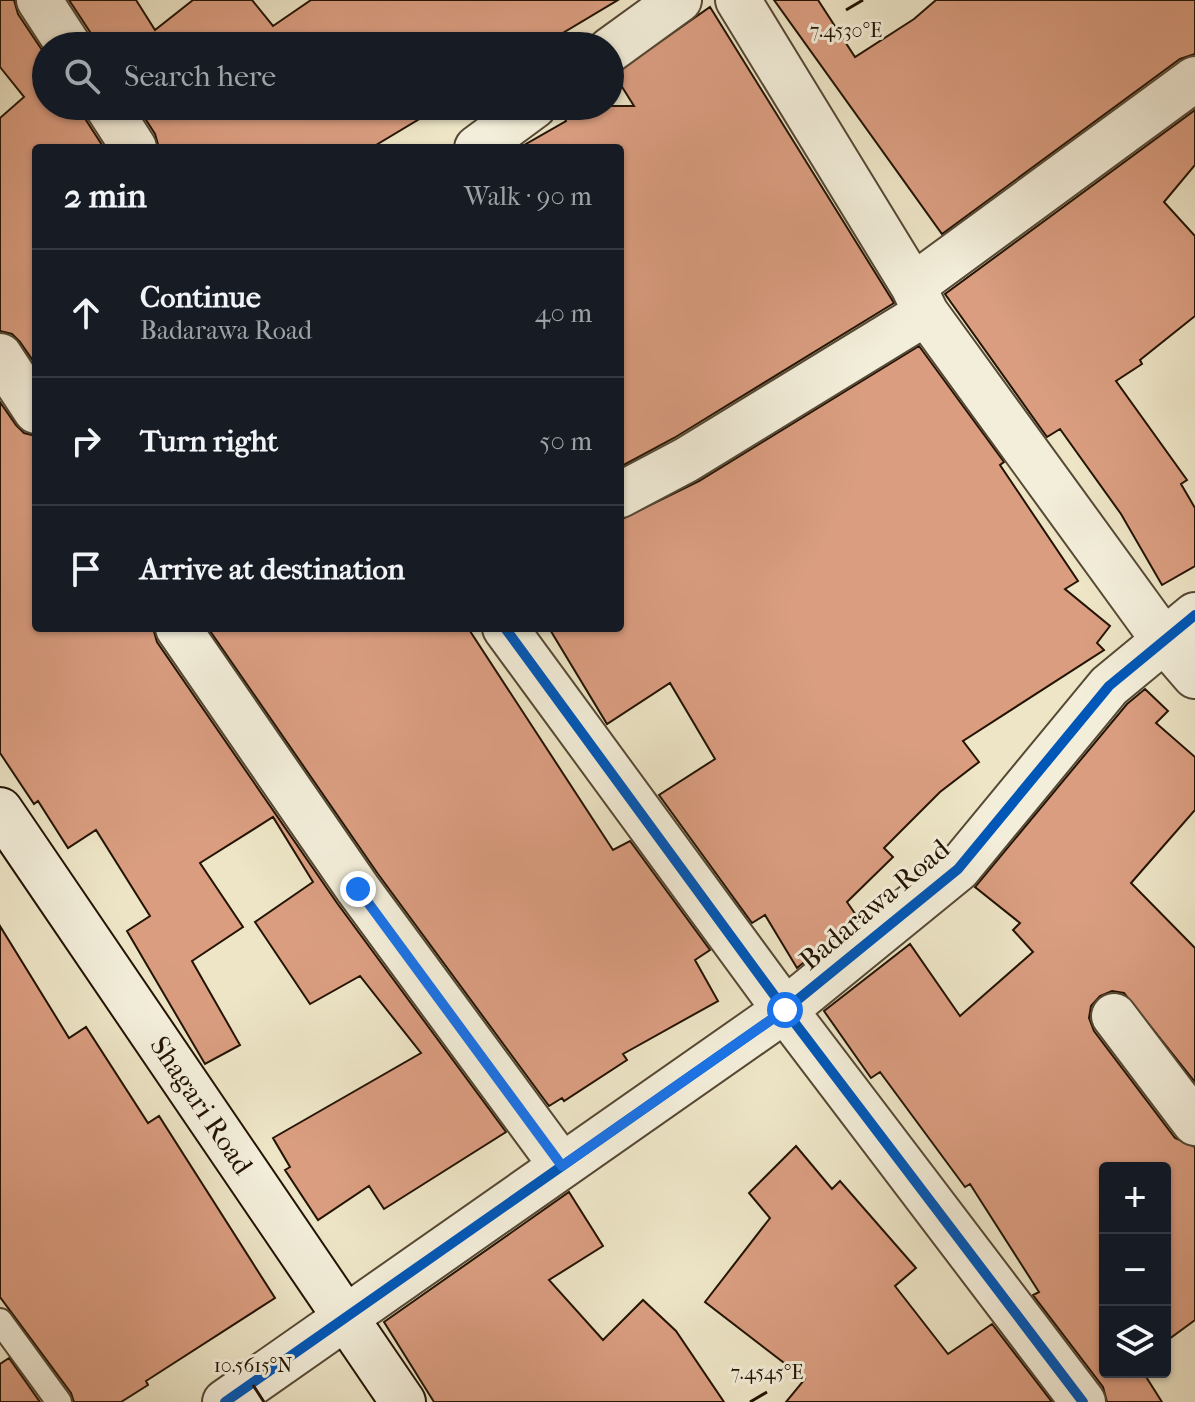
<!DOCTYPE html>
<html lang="en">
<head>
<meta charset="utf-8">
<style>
	:root { --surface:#171b24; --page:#242831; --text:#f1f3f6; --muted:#9ea1a6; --line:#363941 }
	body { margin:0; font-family:"IM FELL French Canon",serif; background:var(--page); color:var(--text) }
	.controls { position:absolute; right:24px; bottom:24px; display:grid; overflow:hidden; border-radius:8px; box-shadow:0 2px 6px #0004 }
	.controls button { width:72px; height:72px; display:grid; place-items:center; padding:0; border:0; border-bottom:2px solid var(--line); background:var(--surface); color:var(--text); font:40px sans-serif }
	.stop { position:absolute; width:24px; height:24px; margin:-18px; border:6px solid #1a73e8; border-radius:50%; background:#fff }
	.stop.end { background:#1a73e8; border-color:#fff; box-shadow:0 2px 8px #0008 }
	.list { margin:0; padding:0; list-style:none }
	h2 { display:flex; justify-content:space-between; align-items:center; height:104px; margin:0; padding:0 32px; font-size:34px }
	h2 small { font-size:26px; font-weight:400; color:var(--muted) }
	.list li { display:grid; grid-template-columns:52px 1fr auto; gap:24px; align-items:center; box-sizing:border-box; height:128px; padding:0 32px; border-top:2px solid var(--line) }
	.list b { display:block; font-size:30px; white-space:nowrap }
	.list p { margin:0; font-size:26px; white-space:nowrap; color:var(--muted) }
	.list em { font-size:26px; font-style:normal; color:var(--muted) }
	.icon { flex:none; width:44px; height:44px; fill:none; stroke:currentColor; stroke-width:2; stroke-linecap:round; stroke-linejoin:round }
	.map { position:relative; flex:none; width:1195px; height:1402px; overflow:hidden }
	.search { position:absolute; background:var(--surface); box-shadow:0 2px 6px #0004; left:32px; top:32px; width:592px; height:88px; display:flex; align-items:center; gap:20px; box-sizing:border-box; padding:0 28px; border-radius:44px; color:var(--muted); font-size:30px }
	.panel { position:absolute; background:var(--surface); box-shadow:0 2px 6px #0004; left:32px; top:144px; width:592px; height:488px; border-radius:8px }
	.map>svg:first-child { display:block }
	.building { fill:#da9d80; stroke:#231303; stroke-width:2 }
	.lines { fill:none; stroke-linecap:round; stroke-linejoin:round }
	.lane-casing { stroke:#564834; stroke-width:28 }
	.street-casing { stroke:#564834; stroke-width:48 }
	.secondary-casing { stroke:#231303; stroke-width:48 }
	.lane { stroke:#f3eeda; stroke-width:24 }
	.street { stroke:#f3eeda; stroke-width:44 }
	.secondary { stroke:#f3eeda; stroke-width:44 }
	.cycleway-casing { stroke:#f3eeda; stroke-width:15 }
	.cycleway { stroke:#0057b8; stroke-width:10 }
	.route { stroke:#1a73e8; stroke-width:10 }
	.ticks { fill:none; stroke:#231303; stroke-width:3 }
	.labels { text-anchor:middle; stroke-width:6; stroke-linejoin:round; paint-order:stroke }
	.street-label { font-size:28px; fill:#231303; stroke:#f3eeda }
	.ticks-label { font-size:20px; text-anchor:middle; fill:#231303; stroke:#f3eeda; stroke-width:6; stroke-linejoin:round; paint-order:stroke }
</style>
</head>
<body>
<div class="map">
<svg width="1195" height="1402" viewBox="0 0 1195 1402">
	<rect width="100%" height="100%" fill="#ede5c6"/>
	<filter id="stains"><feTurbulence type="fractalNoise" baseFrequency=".0025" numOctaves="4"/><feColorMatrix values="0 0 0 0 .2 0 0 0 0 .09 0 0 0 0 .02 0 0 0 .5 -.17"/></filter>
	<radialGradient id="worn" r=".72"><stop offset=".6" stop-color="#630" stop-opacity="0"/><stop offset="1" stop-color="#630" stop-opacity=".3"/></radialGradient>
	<path class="building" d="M 0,0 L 14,0 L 18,14 L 46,56 L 46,106 L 82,106 L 86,120 L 104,148 L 36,148 L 36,365 L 20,342 L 12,334 L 0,331 L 0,118 L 24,97 L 0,67 Z
		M 69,0 L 136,0 L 155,30 L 193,0 L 252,0 L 273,26 L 311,0 L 618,0 L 541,46 L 94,46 L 90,32 Z
		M 774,0 L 818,0 L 855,57 L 914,19 L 936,0 L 1195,0 L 1195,54 L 1180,59 L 942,234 Z
		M 710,7 L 894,303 L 674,438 L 620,467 L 620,148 L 519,148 L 566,121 L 559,106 L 634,106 L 614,74 Z
		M 137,106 L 441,106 L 371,148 L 159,148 L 155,134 Z
		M 1195,110 L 1195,165 L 1164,202 L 1195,236 L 1195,316 L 1140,360 L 1142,364 L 1116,381 L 1187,480 L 1181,484 L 1195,508 L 1195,566 L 1162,585 L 1121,514 L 1060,429 L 1047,437 L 945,294 Z
		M 919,346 L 1004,462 L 1000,465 L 1078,581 L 1065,589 L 1110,626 L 1097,643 L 1104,650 L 963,741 L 979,762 L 940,792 L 884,848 L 893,857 L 847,902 L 858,918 L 797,968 L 765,915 L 752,923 L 659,795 L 715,759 L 670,683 L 607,724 L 549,628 L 620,628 L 620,520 L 699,481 Z
		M 0,402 L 16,425 L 24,433 L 36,436 L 36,628 L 153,628 L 157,642 L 337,903 L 506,1132 L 384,1209 L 369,1186 L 318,1220 L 285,1170 L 290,1167 L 273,1138 L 421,1053 L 360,976 L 310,1004 L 255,922 L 313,882 L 273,817 L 200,863 L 243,927 L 192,961 L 240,1045 L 205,1064 L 127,931 L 150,916 L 96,830 L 68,848 L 38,801 L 34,804 L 0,753 Z
		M 208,628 L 468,628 L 613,850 L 630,841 L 710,950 L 695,960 L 718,1001 L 623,1054 L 627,1060 L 564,1101 L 562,1098 L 549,1106 L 378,874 Z
		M 1145,689 L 1168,711 L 1156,723 L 1195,757 L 1195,810 L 1131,883 L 1195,948 L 1195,1082 L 1124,993 L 1112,991 L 1100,996 L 1091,1006 L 1089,1018 L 1094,1031 L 1175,1138 L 1195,1147 L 1195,1320 L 1165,1342 L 1165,1168 L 1105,1168 L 1105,1372 L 1143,1372 L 1162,1402 L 1107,1402 L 1103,1387 L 1033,1295 L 1039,1292 L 970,1184 L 965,1187 L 880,1072 L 871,1078 L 824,1011 L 910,944 L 960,1016 L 1033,952 L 1013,930 L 1020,923 L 975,887 L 1127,704 Z
		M 0,926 L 69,1038 L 86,1027 L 148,1123 L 159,1116 L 275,1298 L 146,1381 L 148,1385 L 121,1402 L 74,1402 L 71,1393 L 0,1297 Z
		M 796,1146 L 832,1189 L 840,1181 L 916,1268 L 895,1286 L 948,1354 L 992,1324 L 1052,1402 L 786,1402 L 805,1379 L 705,1302 L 770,1218 L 749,1193 Z
		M 569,1192 L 603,1246 L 549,1280 L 603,1340 L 643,1300 L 676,1331 L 724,1402 L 434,1402 L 384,1322 Z
		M 9,1358 L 40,1402 L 0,1402 L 0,1364 Z"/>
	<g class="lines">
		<defs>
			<path id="lane" d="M 0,1321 L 59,1402"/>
			<path id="street" d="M 39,0 L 69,46
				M 738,0 L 913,286 L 926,313 L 1163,639 L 1195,676
				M 610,50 L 679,0
				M 107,106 L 134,148
				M 477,148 L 534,106
				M 913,286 L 1195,79
				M 0,356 L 36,411
				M 620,495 L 686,460 L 926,313
				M 178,628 L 358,889 L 562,1166
				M 505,628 L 785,1010 L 1083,1402
				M 1114,1016 L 1195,1123
				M 225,1402 L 785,1010 L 958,869 L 1109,686 L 1195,615"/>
			<path id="secondary" d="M 0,810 L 403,1402"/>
		</defs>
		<use href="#lane" class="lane-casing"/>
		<use href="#street" class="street-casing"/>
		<use href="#secondary" class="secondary-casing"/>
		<use href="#lane" class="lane"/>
		<use href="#street" class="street"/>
		<use href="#secondary" class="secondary"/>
		<defs>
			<path id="cycleway" d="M 505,628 L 785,1010 L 1083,1402
				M 225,1402 L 785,1010 L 958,869 L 1109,686 L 1195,615"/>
		</defs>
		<use href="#cycleway" class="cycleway-casing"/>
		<use href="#cycleway" class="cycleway"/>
	</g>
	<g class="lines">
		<path class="route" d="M 358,889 L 562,1166 L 785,1010"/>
	</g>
	<path class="ticks" d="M 846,10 L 863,0M 253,1385 L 264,1402M 750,1402 L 767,1392"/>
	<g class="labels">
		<g class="street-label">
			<text transform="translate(874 904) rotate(-40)" y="10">Badarawa Road</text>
			<text transform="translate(202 1105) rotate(56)" y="10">Shagari Road</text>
		</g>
	</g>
	<g class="ticks-label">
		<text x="846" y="37">7.4530°E</text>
		<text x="253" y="1372">10.5615°N</text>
		<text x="767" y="1379">7.4545°E</text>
	</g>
	<rect width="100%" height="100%" filter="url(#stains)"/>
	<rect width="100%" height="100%" fill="url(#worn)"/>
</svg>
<div class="controls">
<button>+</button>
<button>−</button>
<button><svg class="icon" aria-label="layers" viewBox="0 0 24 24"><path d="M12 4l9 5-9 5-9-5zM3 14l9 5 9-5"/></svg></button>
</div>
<div class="stop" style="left:785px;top:1010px"></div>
<div class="stop end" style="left:358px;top:889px"></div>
<div class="search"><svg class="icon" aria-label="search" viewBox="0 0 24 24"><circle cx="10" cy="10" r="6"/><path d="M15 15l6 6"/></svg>Search here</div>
<section class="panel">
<h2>2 min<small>Walk · 90 m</small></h2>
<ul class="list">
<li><svg class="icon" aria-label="ahead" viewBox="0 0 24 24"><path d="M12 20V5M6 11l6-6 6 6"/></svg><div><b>Continue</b><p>Badarawa Road</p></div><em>40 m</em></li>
<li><svg class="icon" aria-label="right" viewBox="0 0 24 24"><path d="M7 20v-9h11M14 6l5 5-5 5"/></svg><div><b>Turn right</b></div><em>50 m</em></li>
<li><svg class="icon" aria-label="arrive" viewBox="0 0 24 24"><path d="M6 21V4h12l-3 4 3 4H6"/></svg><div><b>Arrive at destination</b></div></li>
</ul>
</section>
</div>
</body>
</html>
